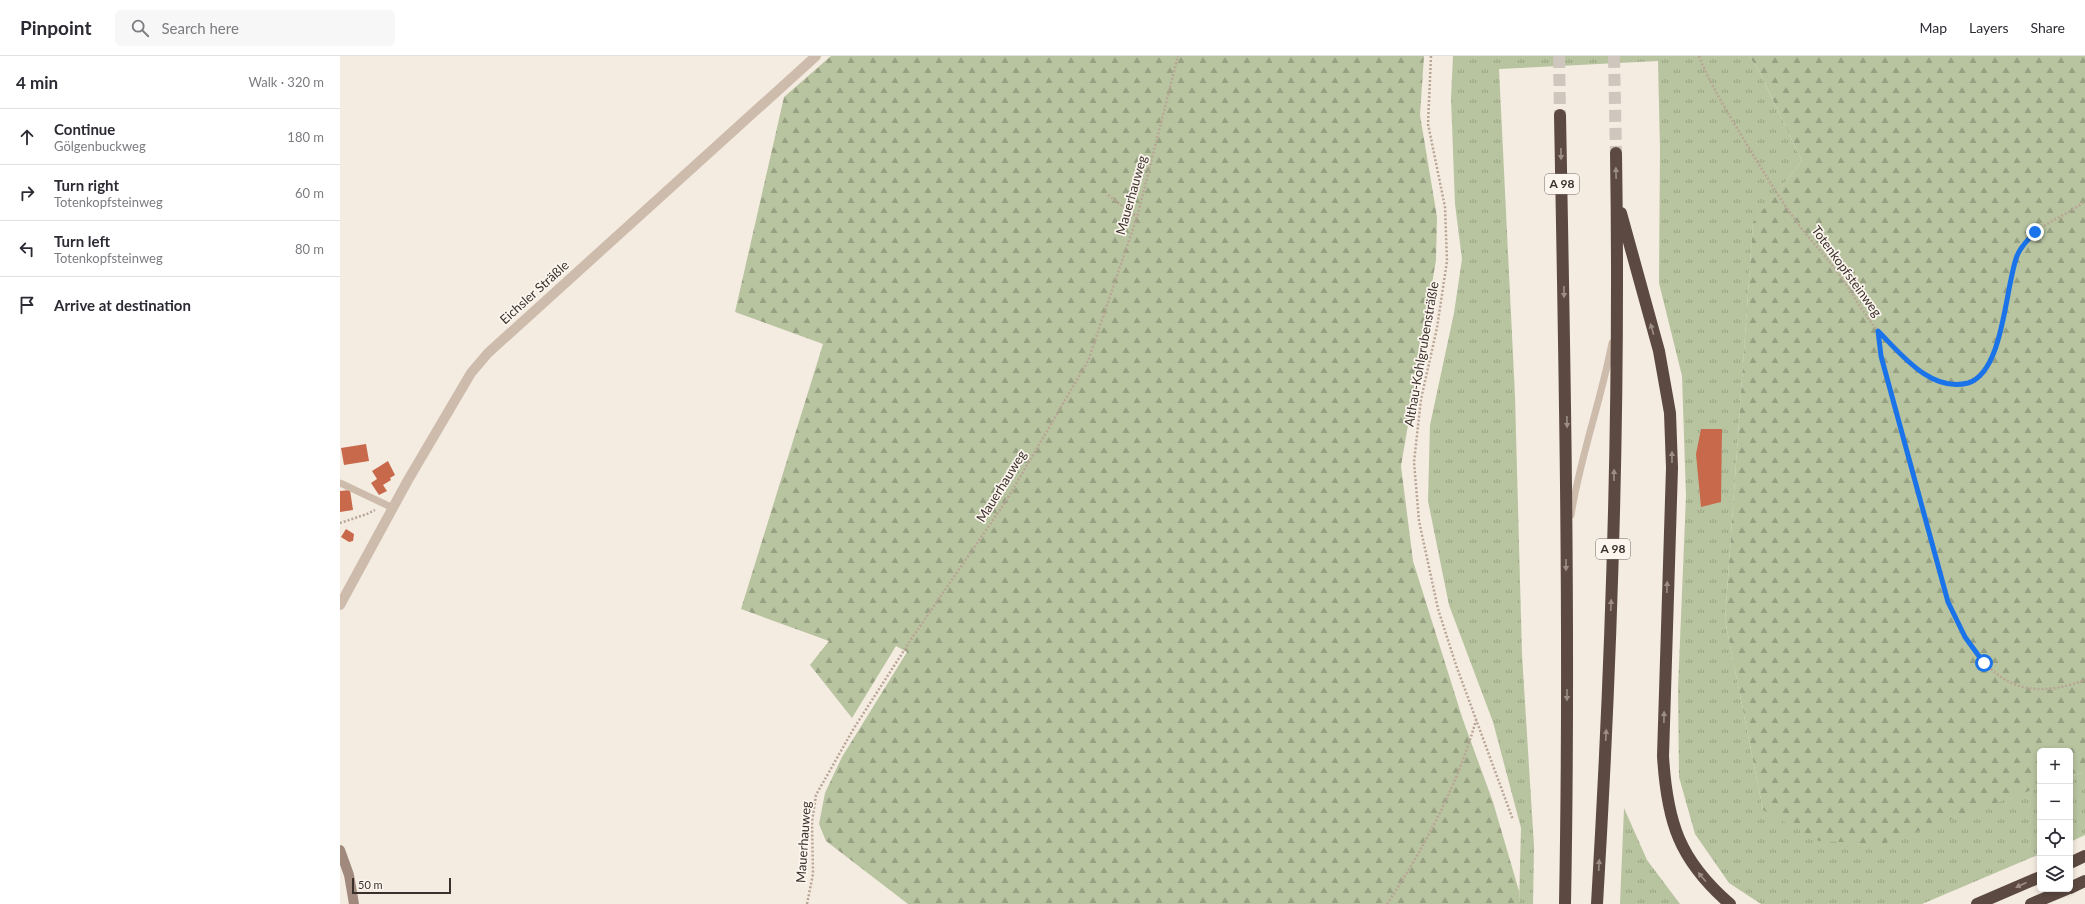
<!DOCTYPE html>
<html lang="en">
<head>
<meta charset="utf-8">
<style>
	:root { --surface:#fff; --page:#f7f7f7; --text:#2b2b33; --muted:#7c7c81; --line:#e1e1e2 }
	body { margin:0; font-family:Lato,sans-serif; background:var(--page); color:var(--text) }
	.controls { position:absolute; right:12px; bottom:12px; display:grid; overflow:hidden; border-radius:6px; box-shadow:0 2px 6px #0003 }
	.controls button { width:36px; height:36px; display:grid; place-items:center; padding:0; border:0; border-bottom:1px solid var(--line); background:var(--surface); color:var(--text); font:20px sans-serif }
	.scale { position:absolute; left:12px; bottom:10px; width:99px; box-sizing:border-box; padding-left:4px; border:2px solid #3b302b; border-top:0; font-size:11px; line-height:14px; white-space:nowrap; color:#3b302b; -webkit-text-stroke:3px #fbf5ee; paint-order:stroke }
	.stop { position:absolute; width:12px; height:12px; margin:-9px; border:3px solid #1a73e8; border-radius:50%; background:#fff }
	.stop.end { background:#1a73e8; border-color:#fff; box-shadow:0 1px 4px #0008 }
	.list { margin:0; padding:0; list-style:none }
	h2 { display:flex; justify-content:space-between; align-items:center; height:52px; margin:0; padding:0 16px; font-size:17px }
	h2 small { font-size:13px; font-weight:400; color:var(--muted) }
	.list li { display:grid; grid-template-columns:26px 1fr auto; gap:12px; align-items:center; box-sizing:border-box; height:56px; padding:0 16px; border-top:1px solid var(--line) }
	.list b { display:block; font-size:15px; white-space:nowrap }
	.list p { margin:0; font-size:13px; white-space:nowrap; color:var(--muted) }
	.list em { font-size:13px; font-style:normal; color:var(--muted) }
	.icon { flex:none; width:22px; height:22px; fill:none; stroke:currentColor; stroke-width:2; stroke-linecap:round; stroke-linejoin:round }
	.map { position:relative; flex:none; width:1745px; height:848px; overflow:hidden }
	header { display:flex; align-items:center; gap:24px; box-sizing:border-box; height:56px; padding:0 20px; background:var(--surface); border-bottom:1px solid var(--line) }
	header strong { font-size:19px }
	nav { display:flex; gap:22px; margin-inline-start:auto; font-size:14px }
	.search { width:280px; height:36px; background:var(--page); display:flex; align-items:center; gap:10px; box-sizing:border-box; padding:0 14px; border-radius:6px; color:var(--muted); font-size:15px }
	main { display:flex }
	aside { flex:1; background:var(--surface) }
	.map>svg:first-child { display:block }
	.grass { fill:url(#grass-tufts) }
	.forest { fill:url(#forest-firs) }
	.building { fill:#c8694b }
	.lines { fill:none; stroke-linecap:round; stroke-linejoin:round }
	.highway-tunnel { stroke:#cfc6bd; stroke-width:12; stroke-dasharray:12 6; stroke-linecap:butt }
	.path { stroke:#b9a596; stroke-width:2.5; stroke-dasharray:2 2; stroke-linecap:butt }
	.lane { stroke:#cdbbac; stroke-width:7 }
	.street { stroke:#cdbbac; stroke-width:10 }
	.secondary { stroke:#a18a7d; stroke-width:10 }
	.highway { stroke:#5c4a42; stroke-width:12 }
	.oneway { fill:#9c8e87 }
	.route { stroke:#1a73e8; stroke-width:5 }
	.labels { text-anchor:middle; stroke-width:3.5; stroke-linejoin:round; paint-order:stroke }
	.shield { fill:#fbf5ee; stroke:#756b66; stroke-width:1 }
	.shield-label { font-size:12px; font-weight:bold; fill:#3b302b }
	.street-label { font-size:13px; fill:#3b302b; stroke:#fbf5ee }
</style>
</head>
<body>
<header>
<strong>Pinpoint</strong>
<div class="search"><svg class="icon" aria-label="search" viewBox="0 0 24 24"><circle cx="10" cy="10" r="6"/><path d="M15 15l6 6"/></svg>Search here</div>
<nav><a>Map</a><a>Layers</a><a>Share</a></nav>
</header>
<main>
<aside>
<h2>4 min<small>Walk · 320 m</small></h2>
<ul class="list">
<li><svg class="icon" aria-label="ahead" viewBox="0 0 24 24"><path d="M12 20V5M6 11l6-6 6 6"/></svg><div><b>Continue</b><p>Gölgenbuckweg</p></div><em>180 m</em></li>
<li><svg class="icon" aria-label="right" viewBox="0 0 24 24"><path d="M7 20v-9h11M14 6l5 5-5 5"/></svg><div><b>Turn right</b><p>Totenkopfsteinweg</p></div><em>60 m</em></li>
<li><svg class="icon" aria-label="left" viewBox="0 0 24 24"><path d="M17 20v-9H6M10 6l-5 5 5 5"/></svg><div><b>Turn left</b><p>Totenkopfsteinweg</p></div><em>80 m</em></li>
<li><svg class="icon" aria-label="arrive" viewBox="0 0 24 24"><path d="M6 21V4h12l-3 4 3 4H6"/></svg><div><b>Arrive at destination</b></div></li>
</ul>
</aside>
<div class="map">
<svg width="1745" height="848" viewBox="0 0 1745 848">
	<defs>
		<pattern id="grass-tufts" width="24" height="20" patternUnits="userSpaceOnUse"><rect width="24" height="20" fill="#b8c4a0"/><path d="M3 7l-1-3M5 7V3M7 7l1-3M15 17l-1-3M17 17v-4M19 17l1-3" fill="none" stroke="#97a083"/></pattern>
		<pattern id="forest-firs" width="22" height="20" patternUnits="userSpaceOnUse"><rect width="22" height="20" fill="#b8c4a0"/><path d="M5 1l3.5 6h-7zM16 11l3.5 6h-7z" fill="#97a083"/></pattern>
	</defs>
	<rect width="100%" height="100%" fill="#f4ebe1"/>
	<path class="grass" d="M 1113,0 L 1409,0 L 1420,17 L 1462,105 L 1413,167 L 1385,564 L 1423,754 L 1623,758 L 1700,731 L 1700,798 L 1582,848 L 1421,848 L 1389,827 L 1355,778 L 1339,721 L 1338,633 L 1346,440 L 1342,320 L 1319,227 L 1320,94 L 1318,5 L 1159,13 L 1175,340 L 1182,599 L 1194,790 L 1193,848 L 1179,848 L 1181,772 L 1153,666 L 1109,549 L 1088,445 L 1090,369 L 1114,257 L 1122,203 L 1115,148 L 1111,42 Z
		M 1745,716 L 1745,779 L 1730,786 L 1730,721 Z
		M 1284,752 L 1307,804 L 1340,848 L 1280,848 Z"/>
	<path class="forest" d="M 491,0 L 1084,0 L 1080,59 L 1097,161 L 1096,204 L 1061,410 L 1073,505 L 1123,664 L 1153,746 L 1179,835 L 1179,848 L 568,848 L 486,785 L 479,768 L 485,737 L 502,701 L 567,596 L 556,590 L 512,662 L 470,609 L 489,585 L 401,553 L 483,288 L 395,256 L 444,41 Z
		M 1409,0 L 1745,0 L 1745,716 L 1730,721 L 1730,695 L 1700,695 L 1700,731 L 1543,788 L 1479,785 L 1423,754 L 1385,564 L 1413,166 L 1462,105 L 1420,17 Z"/>
	<path class="building" d="M 1361,373 L 1382,373 L 1381,446 L 1361,451 L 1356,398 Z
		M 26,388 L 29,405 L 4,409 L 1,392 Z
		M 48,405 L 55,419 L 50,422 L 51,424 L 43,429 L 47,435 L 39,439 L 31,427 L 37,423 L 32,415 Z
		M 10,434 L 13,454 L 0,456 L 0,435 Z
		M 6,473 L 14,478 L 13,485 L 9,486 L 1,481 Z"/>
	<g class="lines">
		<path class="highway-tunnel" d="M 1219,0 L 1220,59
			M 1274,0 L 1276,97"/>
		<path class="path" d="M 1091,0 L 1088,68 L 1105,151 L 1107,205 L 1097,272 L 1081,343 L 1074,406 L 1079,465 L 1098,553 L 1116,609 L 1173,764
			M 1359,0 C 1369,26 1384,50 1398,74 C 1417,105 1435,136 1456,165 C 1469,183 1485,199 1498,217 C 1512,236 1523,257 1538,275 C 1557,297 1601,342 1633,325 C 1670,306 1659,220 1685,187 C 1700,167 1727,160 1745,145
			M 768,139 L 797,161
			M 1538,275 L 1541,300 L 1608,546 C 1638,609 1668,653 1745,624
			M 0,467 L 27,458 L 35,454
			M 467,848 L 473,818 L 472,766 L 476,739 L 514,672 L 572,582 L 666,445 L 748,305 L 797,161 L 838,0
			M 1047,848 C 1084,792 1118,729 1136,664"/>
		<path class="lane" d="M 0,427 L 53,452
			M 1231,459 C 1240,401 1261,345 1272,287"/>
		<path class="street" d="M 0,549 L 68,424 L 131,317 L 148,297 L 476,0"/>
		<path class="secondary" d="M 0,794 L 9,819 L 14,848"/>
		<path class="highway" d="M 1220,59 C 1225,322 1230,585 1225,848
			M 1281,157 L 1319,295 L 1330,357 L 1332,412 L 1323,700 C 1327,766 1339,804 1390,848
			M 1730,807 L 1745,800
			M 1730,832 L 1745,825
			M 1257,848 C 1272,598 1280,347 1276,97
			M 1637,848 L 1700,821
			M 1691,848 L 1727,833"/>
	</g>
	<defs><path id="oneway-solid" d="M-6-.8H1V-3.2L6.5 0L1 3.2V.8H-6Z"/></defs>
	<g class="oneway">
		<use href="#oneway-solid" transform="translate(1221 98) rotate(89)"/>
		<use href="#oneway-solid" transform="translate(1276 117) rotate(-91)"/>
		<use href="#oneway-solid" transform="translate(1224 236) rotate(89)"/>
		<use href="#oneway-solid" transform="translate(1312 273) rotate(-106)"/>
		<use href="#oneway-solid" transform="translate(1227 366) rotate(89)"/>
		<use href="#oneway-solid" transform="translate(1332 401) rotate(-90)"/>
		<use href="#oneway-solid" transform="translate(1274 419) rotate(-89)"/>
		<use href="#oneway-solid" transform="translate(1226 509) rotate(90)"/>
		<use href="#oneway-solid" transform="translate(1327 531) rotate(-88)"/>
		<use href="#oneway-solid" transform="translate(1271 549) rotate(-88)"/>
		<use href="#oneway-solid" transform="translate(1227 639) rotate(90)"/>
		<use href="#oneway-solid" transform="translate(1324 661) rotate(-89)"/>
		<use href="#oneway-solid" transform="translate(1266 679) rotate(-87)"/>
		<use href="#oneway-solid" transform="translate(1259 809) rotate(-87)"/>
		<use href="#oneway-solid" transform="translate(1362 821) rotate(-130)"/>
		<use href="#oneway-solid" transform="translate(1681 829) rotate(156)"/>
	</g>
	<g class="lines">
		<path class="route" d="M 1644,607 L 1625,581 L 1608,546 L 1541,300 L 1538,275 C 1561,298 1591,337 1628,327 C 1664,316 1665,231 1677,200 C 1680,191 1688,184 1695,176"/>
	</g>
	<g class="labels">
		<g class="shield">
			<rect x="1205" y="118" width="34" height="20" rx="3"/>
			<rect x="1256" y="483" width="34" height="20" rx="3"/>
		</g>
		<g class="shield-label">
			<text x="1222" y="132">A 98</text>
			<text x="1273" y="497">A 98</text>
		</g>
		<g class="street-label">
			<text transform="translate(791 139) rotate(-74)" y="5">Mauerhauweg</text>
			<text transform="translate(1507 215) rotate(54)" y="5">Totenkopfsteinweg</text>
			<text transform="translate(194 236) rotate(-42)" y="5">Eichsler Sträßle</text>
			<text transform="translate(1081 298) rotate(-80)" y="5">Althau-Kohlgrubensträßle</text>
			<text transform="translate(661 430) rotate(-58)" y="5">Mauerhauweg</text>
			<text transform="translate(463 786) rotate(-86)" y="5">Mauerhauweg</text>
		</g>
	</g>
</svg>
<div class="controls">
<button>+</button>
<button>−</button>
<button><svg class="icon" aria-label="locate" viewBox="0 0 24 24"><circle cx="12" cy="12" r="6"/><path d="M12 2v4M12 18v4M2 12h4M18 12h4"/></svg></button>
<button><svg class="icon" aria-label="layers" viewBox="0 0 24 24"><path d="M12 4l9 5-9 5-9-5zM3 14l9 5 9-5"/></svg></button>
</div>
<div class="scale">50 m</div>
<div class="stop" style="left:1644px;top:607px"></div>
<div class="stop end" style="left:1695px;top:176px"></div>
</div>
</main>
</body>
</html>
